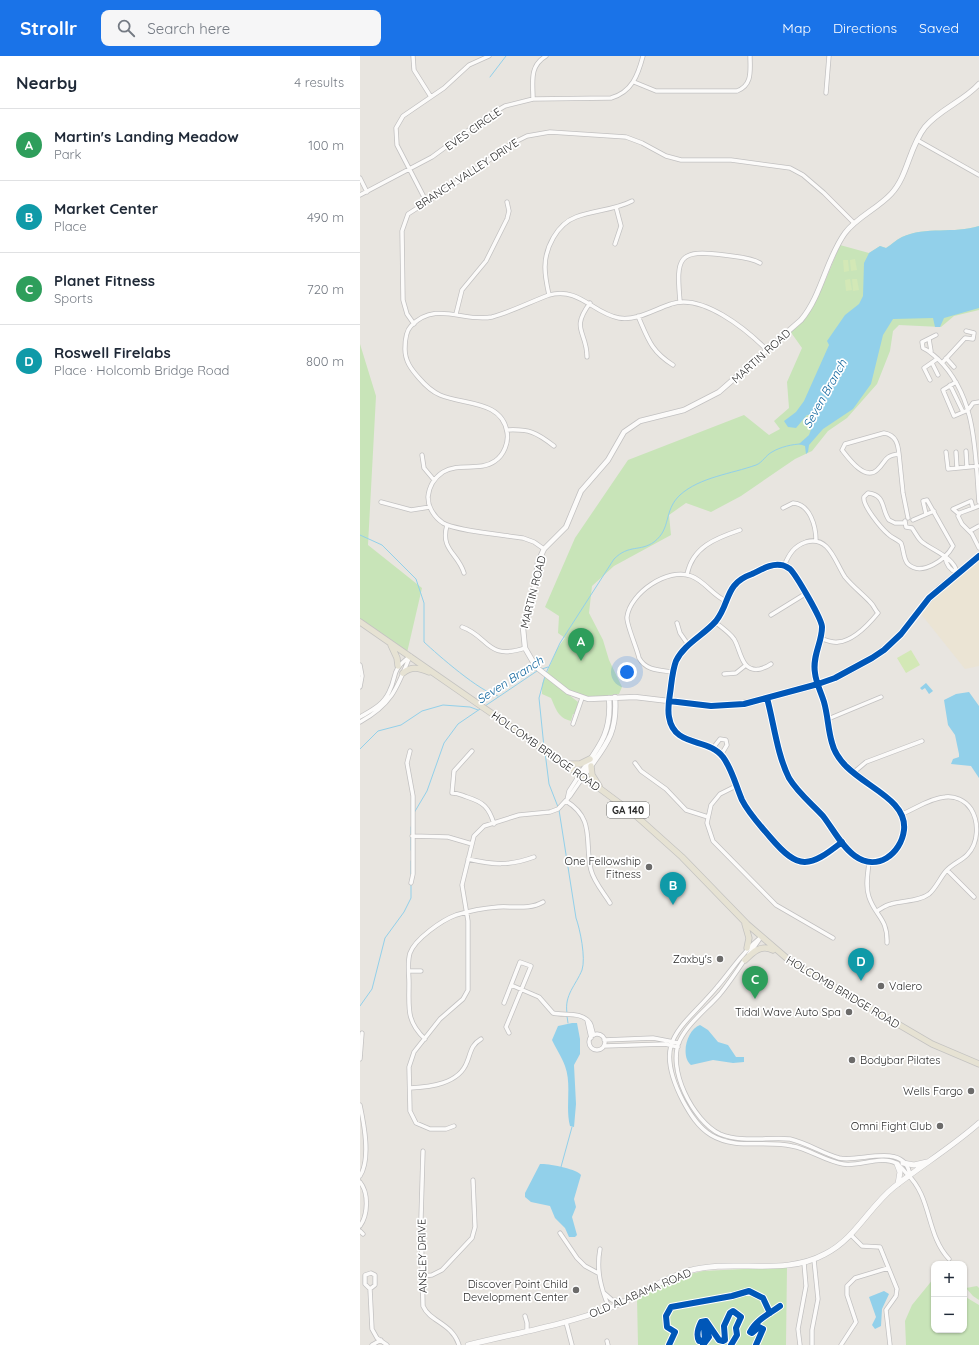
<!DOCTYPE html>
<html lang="en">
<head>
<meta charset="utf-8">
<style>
	:root { --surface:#fff; --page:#f6f6f7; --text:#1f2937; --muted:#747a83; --line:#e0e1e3; --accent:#1a73e8 }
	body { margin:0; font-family:Quicksand,sans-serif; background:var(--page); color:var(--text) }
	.controls { position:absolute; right:12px; bottom:12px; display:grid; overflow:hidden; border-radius:8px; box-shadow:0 1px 3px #0004 }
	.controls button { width:36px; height:36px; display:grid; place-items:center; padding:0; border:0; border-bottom:1px solid var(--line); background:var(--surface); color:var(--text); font:20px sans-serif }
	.you { position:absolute; left:267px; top:616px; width:14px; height:14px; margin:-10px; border:3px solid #fff; border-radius:50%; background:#1a73e8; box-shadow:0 0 0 6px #1a73e833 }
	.badge { display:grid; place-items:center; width:26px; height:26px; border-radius:50%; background:var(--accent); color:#fff; font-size:13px; font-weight:700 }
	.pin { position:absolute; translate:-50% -33px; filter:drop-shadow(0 1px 2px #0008) }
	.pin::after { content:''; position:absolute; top:21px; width:14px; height:12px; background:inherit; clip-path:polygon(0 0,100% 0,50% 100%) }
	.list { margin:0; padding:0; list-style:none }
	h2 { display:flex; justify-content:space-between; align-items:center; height:52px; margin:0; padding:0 16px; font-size:17px }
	h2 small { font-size:13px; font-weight:400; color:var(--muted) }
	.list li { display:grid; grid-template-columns:26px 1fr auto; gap:12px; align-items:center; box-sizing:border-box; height:72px; padding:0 16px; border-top:1px solid var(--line) }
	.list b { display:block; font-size:15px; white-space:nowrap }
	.list p { margin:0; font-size:13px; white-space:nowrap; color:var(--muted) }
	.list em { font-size:13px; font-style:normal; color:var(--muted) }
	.icon { flex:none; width:22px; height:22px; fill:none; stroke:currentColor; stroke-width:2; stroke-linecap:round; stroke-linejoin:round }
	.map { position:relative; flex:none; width:619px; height:1289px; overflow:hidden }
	header { display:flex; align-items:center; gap:24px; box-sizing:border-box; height:56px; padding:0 20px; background:var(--accent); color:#fff }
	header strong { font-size:19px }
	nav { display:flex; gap:22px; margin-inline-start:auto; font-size:14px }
	.search { width:280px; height:36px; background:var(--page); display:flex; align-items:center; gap:10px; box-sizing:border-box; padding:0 14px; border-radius:8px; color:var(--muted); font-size:15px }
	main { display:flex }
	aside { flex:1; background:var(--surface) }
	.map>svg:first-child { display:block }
	.education { fill:#ebe4d4 }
	.green { fill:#c8e4b8 }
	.pitch { fill:#d3e8b6 }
	.water { fill:#92d0ea }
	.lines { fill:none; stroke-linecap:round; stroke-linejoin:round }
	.stream { stroke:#92d0ea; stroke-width:1 }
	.minor-casing { stroke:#c2c1c1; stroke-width:5 }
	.tertiary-casing { stroke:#c2c1c1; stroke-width:6 }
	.secondary-casing { stroke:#c2c1c1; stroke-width:6 }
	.primary-casing { stroke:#c4c3c1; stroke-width:7 }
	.minor { stroke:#fcfbfa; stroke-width:3.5 }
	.tertiary { stroke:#fcfbfa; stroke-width:4.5 }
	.secondary { stroke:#fcfbfa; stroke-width:5 }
	.primary { stroke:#e6e2d3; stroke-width:5.5 }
	.cycleway-casing { stroke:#fff; stroke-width:8 }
	.cycleway { stroke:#0057b8; stroke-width:6 }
	.poi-dot { fill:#6c6b6a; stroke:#fff; stroke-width:1.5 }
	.labels { text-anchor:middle; stroke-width:3.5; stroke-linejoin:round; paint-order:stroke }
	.shield { fill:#fff; stroke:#6a6a6a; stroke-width:1 }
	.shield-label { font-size:10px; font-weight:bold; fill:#2a2a2a }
	.street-label { font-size:11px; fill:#2a2a2a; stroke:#fff }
	.poi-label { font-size:11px; fill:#2a2a2a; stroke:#fff; text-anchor:end }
	.water-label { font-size:12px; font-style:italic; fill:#0c639c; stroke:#fff }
</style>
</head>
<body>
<header>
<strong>Strollr</strong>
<div class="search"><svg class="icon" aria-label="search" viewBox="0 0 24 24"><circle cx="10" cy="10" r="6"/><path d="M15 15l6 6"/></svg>Search here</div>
<nav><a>Map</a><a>Directions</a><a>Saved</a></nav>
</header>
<main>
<aside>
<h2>Nearby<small>4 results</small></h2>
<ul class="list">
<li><span class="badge" style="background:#2e9e5b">A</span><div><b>Martin's Landing Meadow</b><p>Park</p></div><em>100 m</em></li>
<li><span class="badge" style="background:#0f9aa8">B</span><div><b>Market Center</b><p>Place</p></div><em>490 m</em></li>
<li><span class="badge" style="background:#2e9e5b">C</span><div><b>Planet Fitness</b><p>Sports</p></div><em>720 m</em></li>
<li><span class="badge" style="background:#0f9aa8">D</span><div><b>Roswell Firelabs</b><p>Place · Holcomb Bridge Road</p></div><em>800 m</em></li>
</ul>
</aside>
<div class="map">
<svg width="619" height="1289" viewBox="0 0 619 1289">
	<rect width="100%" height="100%" fill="#e8e5e0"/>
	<path class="education" d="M 619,500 L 619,610 L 605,613 L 557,553 L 595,518 Z"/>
	<path class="green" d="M 619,170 L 619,254 L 594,260 L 581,271 L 539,269 L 533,275 L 530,295 L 517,328 L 487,362 L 468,375 L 452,395 L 435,403 L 381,440 L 351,456 L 326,447 L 309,459 L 311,479 L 254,510 L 232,530 L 229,557 L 243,584 L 249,604 L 262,631 L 259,638 L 237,641 L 218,640 L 186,619 L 197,593 L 205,582 L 198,577 L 199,560 L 185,551 L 215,482 L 268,404 L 384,359 L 409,379 L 420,373 L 414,365 L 429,352 L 427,326 L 442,292 L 430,275 C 457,254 467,219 480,189 L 509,197 L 520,190 L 526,192 C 531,189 536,184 542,181 C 566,170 594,178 619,170 Z
		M 0,288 L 16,340 L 8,489 L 62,532 L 46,601 L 0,567 Z
		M 185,620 L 218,646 L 216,658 L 213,658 L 211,665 C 198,662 196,653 191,642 L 182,638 L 182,628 Z
		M 427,1211 L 426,1289 L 278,1289 L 277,1242 L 313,1222 L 343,1215 Z
		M 574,1222 L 574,1274 L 604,1274 L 604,1240 L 619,1249 L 619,1289 L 546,1289 L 545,1265 L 552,1249 Z
		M 617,1230 L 619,1232 L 619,1244 L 613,1240 L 606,1232 Z"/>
	<path class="pitch" d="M 495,203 L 497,214 L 491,215 L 490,204 Z
		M 483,204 L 488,204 L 489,215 L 484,216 Z
		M 490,223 L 492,234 L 486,235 L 485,224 Z
		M 492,223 L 497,223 L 499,234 L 493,235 Z
		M 551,594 L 560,609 L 546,617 L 537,602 Z"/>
	<path class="water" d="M 619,170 L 619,252 L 584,262 L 580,271 L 575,271 L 573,262 L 533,263 L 523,279 L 511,328 L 493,353 L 463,373 L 449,389 L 448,396 L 446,398 L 445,390 L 439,388 L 449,379 L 455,363 L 454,359 L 447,359 L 436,372 L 428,371 L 424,365 L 436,356 L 444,345 L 469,289 L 467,285 L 485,259 L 499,248 L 503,240 L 504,207 L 509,197 L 520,190 L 526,192 C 531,189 536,184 542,181 C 566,170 594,178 619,170 Z
		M 566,627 L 573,635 L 569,638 L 565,632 L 562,634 L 560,632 Z
		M 609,636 L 619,650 L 619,722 L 611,710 L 591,708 L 593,703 L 599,701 L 599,698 L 595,679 L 588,669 L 584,644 L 596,638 Z
		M 212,967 L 217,967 L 220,983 L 220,998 L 214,1009 L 216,1048 L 214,1071 L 210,1070 C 205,1051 212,1029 205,1010 C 202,1001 196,993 192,984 L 198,970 Z
		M 340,969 L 348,974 L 358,986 L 368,989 L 376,1001 L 384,1001 L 384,1006 L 373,1007 L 353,1004 L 331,1009 C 320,1000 327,973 340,969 Z
		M 180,1108 C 187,1107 218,1113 221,1119 L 214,1143 L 216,1151 L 212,1161 L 217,1179 L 215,1181 L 209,1181 L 205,1172 L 195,1162 L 190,1150 L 171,1146 L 165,1141 L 165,1137 Z
		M 524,1235 L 529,1238 L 522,1253 L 521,1270 L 515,1273 L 512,1269 L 516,1261 L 509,1241 Z"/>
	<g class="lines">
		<path class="stream" d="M 130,21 L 146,0
			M 0,479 L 22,489 L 56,523 L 64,547 L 64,586 C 78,599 120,636 138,640
			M 182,613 L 188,611
			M 186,617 L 200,587 L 254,503 C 269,488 280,496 294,486 C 312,472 303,455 320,439 C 340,421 371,418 396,409 C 402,407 406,399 412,396 C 420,391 433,388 441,388
			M 125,650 L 177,615
			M 184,691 L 179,642 L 185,620
			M 0,693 L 18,675 L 41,669 L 62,655 L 83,649 L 110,651 L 118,654
			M 185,696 L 189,728 L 198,751
			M 199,754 L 216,862 C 220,873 226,902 222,914 C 216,929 204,939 207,957
			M 54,757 L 67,735 L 84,687 L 98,668 L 120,653
			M 51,794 L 51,771
			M 51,818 L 51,805
			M 0,950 L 12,933 L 25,882 L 44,856 L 51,842 L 51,829
			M 207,960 L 208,967
			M 201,1111 L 212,1071"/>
		<defs>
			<path id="minor" d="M 53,0 L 54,14 L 71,41
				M 274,26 L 296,35 L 377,35 C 393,29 390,14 390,0
				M 466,37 L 469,0
				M 173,43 C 173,26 169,10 186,0
				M 557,84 L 619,119
				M 0,122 L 7,136
				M 0,139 L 72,101 L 128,60 L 145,50 L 173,43 L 251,42 C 272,36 278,19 283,0
				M 66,145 L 37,89 L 36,72 L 43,60 L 84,32 L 109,9 L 129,0
				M 255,188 L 261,170 L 256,151
				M 189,239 C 187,230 185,220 185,211 C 185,192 197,168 216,161 C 234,154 255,154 272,145
				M 320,245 C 316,201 318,193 364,199 C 376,201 390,201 400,207
				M 96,258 L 102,234 L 126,205 L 147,163 L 149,155 L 147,146
				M 278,260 C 288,283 291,295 313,309
				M 54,268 L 47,258 L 43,244 L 42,175 L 48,158 L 104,122 L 151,88 L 167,80 L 190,76 L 266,81 L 282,87 L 306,100 L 321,104 L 371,104 L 430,112 L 443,119 L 464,137 L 494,167
				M 576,279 L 562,286 L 563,292 C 570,295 572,298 578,303 C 617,341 615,396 619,446
				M 569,283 L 571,295
				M 227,301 C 227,275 210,274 230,247
				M 586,302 L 594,311
				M 572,307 L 578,319
				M 582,307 L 605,282 L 613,283 L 614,277 L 606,275
				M 570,324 L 564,312 L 577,303
				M 596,326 L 583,334 L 594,360 L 608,354 L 613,347 L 619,346
				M 590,329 L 603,356
				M 147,374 C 169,373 176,376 194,390
				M 524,377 C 536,379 538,388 539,398 C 523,400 527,405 517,414 C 505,425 489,403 482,394 L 485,388 Z
				M 606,395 L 607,411
				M 586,396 L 588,413 L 619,410
				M 596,396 L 597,412
				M 539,398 L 543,437 L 548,462
				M 62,399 L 64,412 L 74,424
				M 21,446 L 51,454 L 70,451
				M 619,450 L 600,457 L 598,460 L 602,468 L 612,478 L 619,492
				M 423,452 L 433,447 C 450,448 456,470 456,485
				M 599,458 L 593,453 L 611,445 L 613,452
				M 553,464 L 574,455
				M 545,465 L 546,471 L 552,472
				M 544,467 L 535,467 L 529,464 C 521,453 526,439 508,437 L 504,441 C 502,449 521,472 528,478 C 532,482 537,483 541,487 C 544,494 543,503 548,508 C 562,521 586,503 593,490 L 567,444 L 563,445 L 566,458
				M 87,469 C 80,494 98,497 104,517
				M 552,472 C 555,476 557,481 561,485 C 571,494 595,501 597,517
				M 610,475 L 619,470
				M 184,493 L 174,486 L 163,482 C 145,479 96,475 83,467 C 74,461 68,451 68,441 C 69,431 74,422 83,416 C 99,406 120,416 135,405 C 144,399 149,386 147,376 C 142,344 103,349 80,339 C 71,335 65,329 59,322 C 51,313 45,305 45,293 C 45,285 46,275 51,270 C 76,244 104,267 132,261 C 151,256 170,246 189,239 C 220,231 232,257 259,262 C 277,265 295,253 311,248 C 342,237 386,273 408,295
				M 585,501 C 586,508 590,514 597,517
				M 424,510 C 429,498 434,490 446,486 C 469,479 475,506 485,521 C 493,531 503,538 511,547 C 514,550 515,554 518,557 C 509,568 493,585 478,586 C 472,587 466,584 460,582
				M 327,519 C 332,491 356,482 380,474
				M 411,559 L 445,538
				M 355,566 C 361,571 369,576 374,583 C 381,594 381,617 400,613 C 404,612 407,611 411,608
				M 317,567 L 320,577 L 329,590
				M 102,571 C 129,580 126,605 165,592
				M 0,609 L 2,620 L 0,631
				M 313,616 C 300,614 286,615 279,602 C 277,592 266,568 267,561 C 270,537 308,511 331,520 C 345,525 352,539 366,545
				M 364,618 L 376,617 L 386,609
				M 407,642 C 414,668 417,698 429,722 C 438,737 451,747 463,760 C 473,773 482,791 495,800 C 517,816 541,798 544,774 C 548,736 482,727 472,687 C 468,674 468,660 464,646 C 461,636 456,627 455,617 C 452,600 462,587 462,571 C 462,563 436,519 430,513 C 427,511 424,509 421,509 C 411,507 401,514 392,518 C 364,528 371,546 356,565 C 344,579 324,588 316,605 C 313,613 312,622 311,630 C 310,640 307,651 309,661 C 314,692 348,681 363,701 C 372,713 376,730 382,744 C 389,758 400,769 410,781 C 439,815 449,812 482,786
				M 0,661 C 12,654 23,649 29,636 C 38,618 30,616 49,601
				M 468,663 L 521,641
				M 0,666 C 31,649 37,633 50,600
				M 213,668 L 222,642
				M 353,692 L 360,683 L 366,684 L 367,689 L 361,699
				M 50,695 L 47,707 L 53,740 L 53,818 L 51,827
				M 112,695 L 94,715 L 92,737 C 98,737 101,739 107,741 C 123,746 129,751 134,768
				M 275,707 L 281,715 L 306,733 L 326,754 L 348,761
				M 493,717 L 506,706 L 562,685
				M 376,730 L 360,738 L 351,749 L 347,767 L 353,785 L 416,849 L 473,882
				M 207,744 L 209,735 L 220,718
				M 206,745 C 236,763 224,787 231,814 C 234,826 244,837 250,847
				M 52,780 L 88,781 L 112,788
				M 108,803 C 134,809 149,810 174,801
				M 509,806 C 508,817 505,830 509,841 C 515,860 528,862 527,887
				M 587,814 L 614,841
				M 517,855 C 522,852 526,849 531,848 C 544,844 558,846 569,838 C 576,832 580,822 586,815 C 592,808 601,805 607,799 C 619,787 619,766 611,753 C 605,744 595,740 585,741 C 570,742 555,753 542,758
				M 401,881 C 382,896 372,914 357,931 C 321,974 291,983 323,1045 C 330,1058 338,1071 351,1079 C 376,1094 405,1084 432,1090 C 449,1093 465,1105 483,1108 C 499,1111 521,1099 536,1107 C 541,1110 543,1114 547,1118 C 572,1141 566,1179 589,1203
				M 389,898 L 399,884
				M 385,903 C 377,915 369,927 360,938 C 347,953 329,966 320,984 C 306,1012 333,1065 360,1078 C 381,1087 408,1081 430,1083 C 447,1087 462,1097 479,1102 C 500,1107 546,1085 550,1120
				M 49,915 L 61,915
				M 151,929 L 179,941 L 193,957 C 204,960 222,955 230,967 C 232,970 232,976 234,979
				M 144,947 L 160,906 L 171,910 L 146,971 L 149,977
				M 227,964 L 231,982
				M229 986a8 8 0 1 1 16 0a8 8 0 1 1-16 0Z
				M 65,983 C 46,965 49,952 49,927 C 49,918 47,906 50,897 C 55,883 82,864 96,859 C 109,855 125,852 138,851 C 152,850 170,854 183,846
				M 244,984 L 293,982 L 319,987
				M 244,990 L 305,988 L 318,991
				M 0,1003 L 2,977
				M 50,1032 C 70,1031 99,1028 107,1006 C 111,996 111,989 121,983
				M 0,1049 C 4,1068 11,1103 0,1120
				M 94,1070 L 86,1073 L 70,1073 L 56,1067 L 50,1055 L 49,1011 L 54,996 L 80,963 L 103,943 L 108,934 L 108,865 L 102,829 L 114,780 L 124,770 L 159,759 L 190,756 L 198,753 L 210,740 L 223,721
				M 63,1095 L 61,1162 L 63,1250 C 70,1266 92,1267 99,1289
				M 0,1126 C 9,1137 8,1159 0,1170
				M 0,1175 L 3,1178
				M 200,1177 L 217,1202 L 225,1210 L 238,1217
				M 491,1179 L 502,1190 L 520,1191 L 537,1233 L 536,1240 L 526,1254 L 530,1289
				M 240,1193 C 236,1215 241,1232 249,1252
				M 62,1220 L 72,1219 L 82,1214 L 112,1182 L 115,1171 L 113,1124
				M 10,1233 L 15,1229 L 15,1219 L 11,1217 L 5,1219 L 5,1228 L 10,1233 L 12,1273 L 17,1282 L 27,1289
				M 244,1237 L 252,1244 L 262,1245
				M 165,1260 L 167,1267 L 167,1275
				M 206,1266 L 212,1289
				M 247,1285 L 248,1289
				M 12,1289 L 21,1284
				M 440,1289 L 438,1273 L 446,1230 L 444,1207
				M 452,1289 L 452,1274 L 458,1243 L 454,1204
				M 481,1289 L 496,1266 L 487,1239 L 487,1230 L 495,1222 L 528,1212"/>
			<path id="tertiary" d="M 619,28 C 604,45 580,53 565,71 C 549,91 548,120 531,138 C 517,153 497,161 485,177 C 466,203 462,239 441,264 L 359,336 L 324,354 L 280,365 L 264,376 L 248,404 L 221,435 L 206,471 L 184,493 L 178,506 L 174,534 L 163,572 L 165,592 L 176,611 L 208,636 L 228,643 L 275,641 L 351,650 L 372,649 L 394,645 L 458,628 L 490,615 L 512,602 L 533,586 L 579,532 L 619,500
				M 220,718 C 239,691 252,677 249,642
				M 223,721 C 244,691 258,680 255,641"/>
			<path id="secondary" d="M 543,1107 L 554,1109 L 567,1106
				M 537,1108 L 540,1116 L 538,1128
				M 108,1289 C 156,1277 205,1269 252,1251 C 278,1241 301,1223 328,1215 C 373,1202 423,1221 465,1198 C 495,1183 509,1151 534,1131 C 562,1109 592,1091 619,1067"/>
			<path id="primary" d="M 0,566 L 235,729 L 274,758 L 322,801 L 387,868 L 430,905 L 572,988 L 619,1008
				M 31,589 L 37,602 L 38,610
				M 43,617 C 52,610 59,612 69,616
				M 204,708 L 220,708 L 230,703
				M 231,710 L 232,719 L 239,730
				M 385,868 L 389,882 L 387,892
				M 385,904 C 393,896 401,888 413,894"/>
		</defs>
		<use href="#minor" class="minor-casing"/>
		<use href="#tertiary" class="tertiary-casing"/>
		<use href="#secondary" class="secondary-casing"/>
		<use href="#primary" class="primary-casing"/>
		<use href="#minor" class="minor"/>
		<use href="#tertiary" class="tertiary"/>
		<use href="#secondary" class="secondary"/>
		<use href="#primary" class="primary"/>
		<defs>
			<path id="cycleway" d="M 407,642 C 414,668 417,698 429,722 C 438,737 451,747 463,760 C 473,773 482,791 495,800 C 517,816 541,798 544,774 C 548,736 482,727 472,687 C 468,674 468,660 464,646 C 461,636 456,627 455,617 C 452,600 462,587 462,571 C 462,563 436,519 430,513 C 427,511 424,509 421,509 C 411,507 401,514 392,518 C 364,528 371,546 356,565 C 344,579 324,588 316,605 C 313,613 312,622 311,630 C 310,640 307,651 309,661 C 314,692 348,681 363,701 C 372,713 376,730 382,744 C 389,758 400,769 410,781 C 439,815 449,812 482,786
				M 309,645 L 351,650 L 384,648 L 458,628 L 475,622 L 512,602 L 524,594 L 541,578 L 569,542 L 619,500
				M 309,1289 L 315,1276 L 307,1271 L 306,1260 L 311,1251 L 372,1240 L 389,1235 L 403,1242 L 410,1257
				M 343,1289 L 349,1281 L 346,1271 L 344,1271 L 345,1284 L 339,1285 C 336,1279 338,1272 341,1266 L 346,1265 L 359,1284 L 363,1285 L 365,1284 L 364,1270 L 370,1257 L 373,1255 L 381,1261 L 376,1272 L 377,1279 L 371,1289
				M 396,1289 L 403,1273 L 399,1271 L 392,1277 L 390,1276 C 396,1264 409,1258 420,1250"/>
		</defs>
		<use href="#cycleway" class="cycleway-casing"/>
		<use href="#cycleway" class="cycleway"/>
	</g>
	<g class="poi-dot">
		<circle cx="289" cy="811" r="4"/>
		<circle cx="360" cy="903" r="4"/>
		<circle cx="521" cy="930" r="4"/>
		<circle cx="489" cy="956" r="4"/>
		<circle cx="492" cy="1004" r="4"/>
		<circle cx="611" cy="1035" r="4"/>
		<circle cx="580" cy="1070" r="4"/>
		<circle cx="216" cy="1234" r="4"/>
	</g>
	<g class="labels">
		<rect class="shield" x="247" y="746" width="42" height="16" rx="3"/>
		<g class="shield-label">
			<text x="268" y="758">GA 140</text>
		</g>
		<g class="street-label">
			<text transform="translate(113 73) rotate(-35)" y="4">EVES CIRCLE</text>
			<text transform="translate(107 118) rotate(-33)" y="4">BRANCH VALLEY DRIVE</text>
			<text transform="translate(401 300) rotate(-42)" y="4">MARTIN ROAD</text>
			<text transform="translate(173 536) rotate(-76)" y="4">MARTIN ROAD</text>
			<text transform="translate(186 695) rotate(35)" y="4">HOLCOMB BRIDGE ROAD</text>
			<text transform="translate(483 936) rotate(31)" y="4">HOLCOMB BRIDGE ROAD</text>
			<text transform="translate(62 1200) rotate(-91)" y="4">ANSLEY DRIVE</text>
			<text transform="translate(280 1237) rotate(-23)" y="4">OLD ALABAMA ROAD</text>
		</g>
		<g class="poi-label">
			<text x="281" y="809">One Fellowship<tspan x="281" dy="13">Fitness</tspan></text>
			<text x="352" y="907">Zaxby's</text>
			<text x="529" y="934" text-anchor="start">Valero</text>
			<text x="481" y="960">Tidal Wave Auto Spa</text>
			<text x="500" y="1008" text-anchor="start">Bodybar Pilates</text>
			<text x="603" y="1039">Wells Fargo</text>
			<text x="572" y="1074">Omni Fight Club</text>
			<text x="208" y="1232">Discover Point Child<tspan x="208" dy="13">Development Center</tspan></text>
		</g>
		<g class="water-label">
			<text transform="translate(465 338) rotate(-61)" y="4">Seven Branch</text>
			<text transform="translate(150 624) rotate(-33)" y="4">Seven Branch</text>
		</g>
	</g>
</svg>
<div class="controls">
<button>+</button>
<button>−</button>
</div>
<div class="you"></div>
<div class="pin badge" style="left:221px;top:605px;background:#2e9e5b">A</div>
<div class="pin badge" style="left:313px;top:849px;background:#0f9aa8">B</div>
<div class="pin badge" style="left:395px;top:943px;background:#2e9e5b">C</div>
<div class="pin badge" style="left:501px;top:925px;background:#0f9aa8">D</div>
</div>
</main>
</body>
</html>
